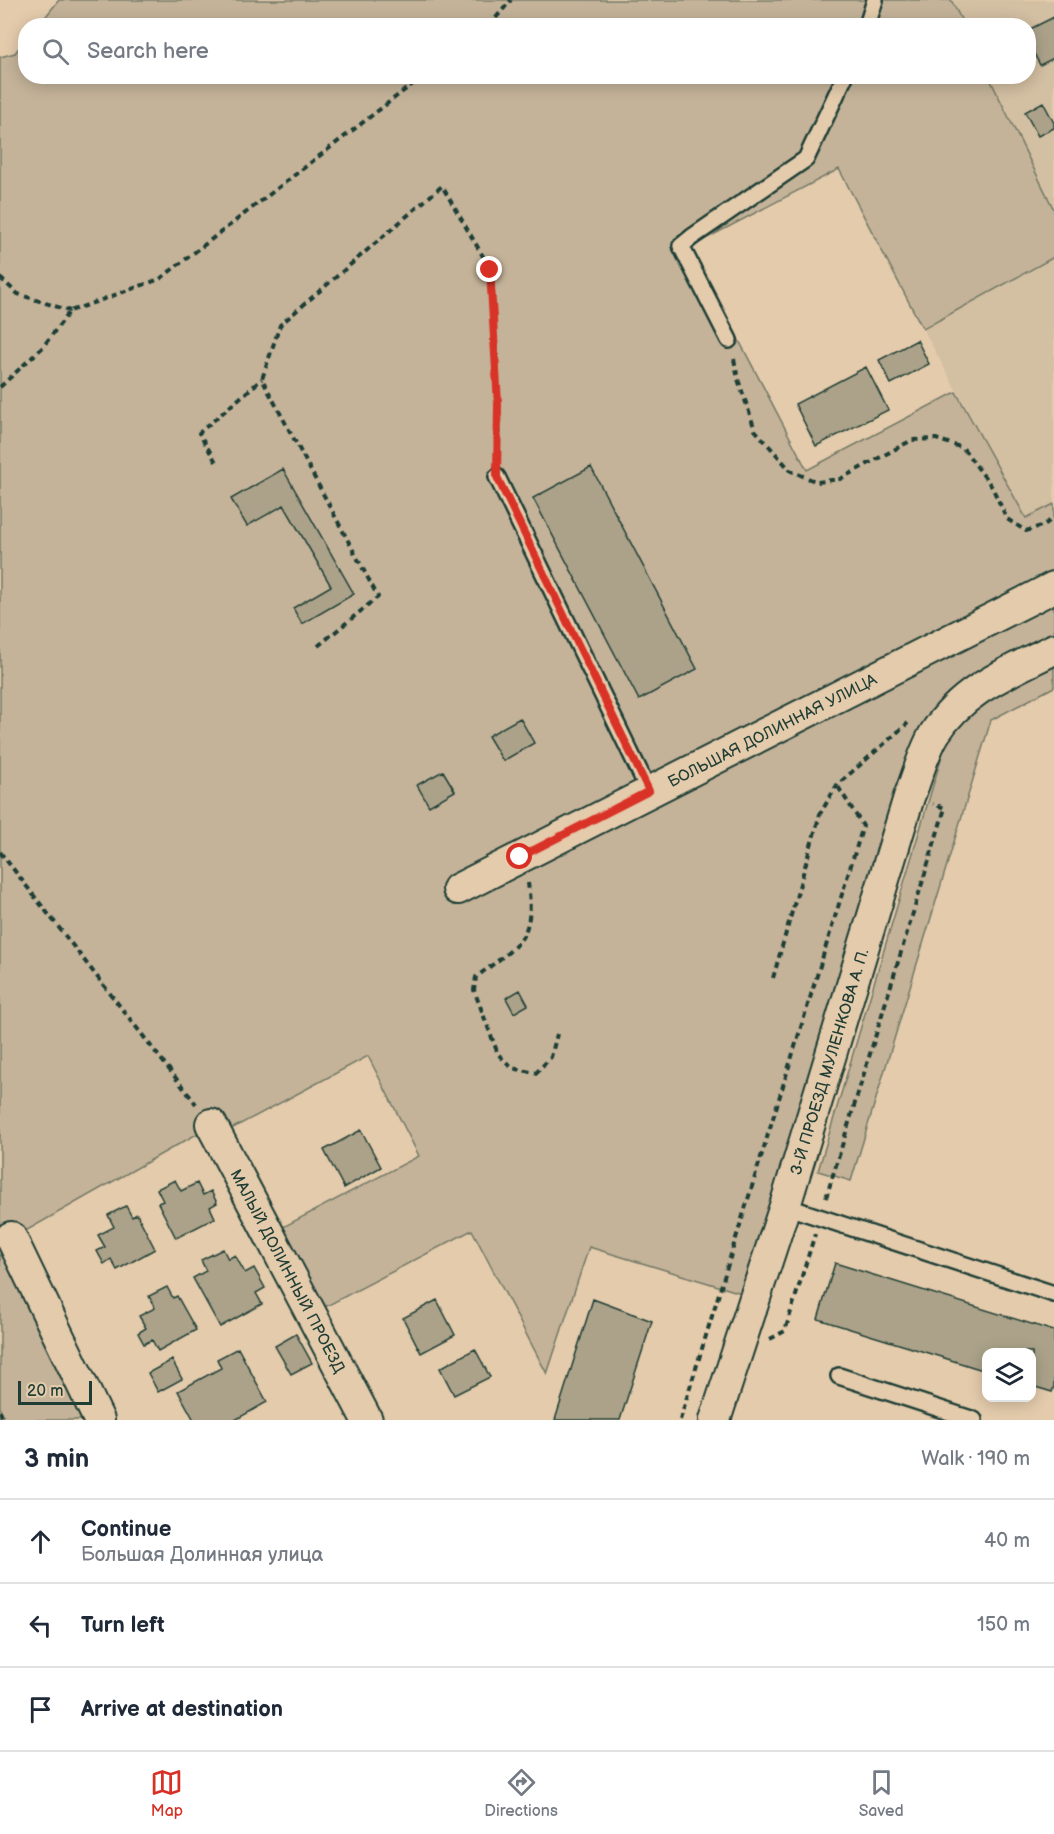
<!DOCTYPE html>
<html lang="en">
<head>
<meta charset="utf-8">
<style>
	:root { --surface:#fff; --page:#f6f6f7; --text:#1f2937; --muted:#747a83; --line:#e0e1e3; --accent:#d93025 }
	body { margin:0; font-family:"Balsamiq Sans",sans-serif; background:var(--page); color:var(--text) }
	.controls { position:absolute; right:18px; bottom:18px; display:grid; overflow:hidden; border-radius:12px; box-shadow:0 3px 15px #0003 }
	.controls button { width:54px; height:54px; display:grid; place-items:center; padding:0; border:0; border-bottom:2px solid var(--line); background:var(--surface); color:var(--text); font:30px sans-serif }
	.scale { position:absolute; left:18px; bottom:15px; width:74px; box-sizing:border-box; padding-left:6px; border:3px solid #1f3d34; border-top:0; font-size:16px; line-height:21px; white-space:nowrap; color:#1f3d34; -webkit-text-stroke:4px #e4cbac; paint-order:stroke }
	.stop { position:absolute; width:18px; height:18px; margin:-14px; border:4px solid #d93025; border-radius:50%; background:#fff }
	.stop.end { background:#d93025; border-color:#fff; box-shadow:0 2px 6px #0008 }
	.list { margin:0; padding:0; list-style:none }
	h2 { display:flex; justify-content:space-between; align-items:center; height:78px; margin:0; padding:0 24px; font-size:26px }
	h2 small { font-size:20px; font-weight:400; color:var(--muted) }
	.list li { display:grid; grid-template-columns:39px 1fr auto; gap:18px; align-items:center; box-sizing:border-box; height:84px; padding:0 24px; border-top:2px solid var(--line) }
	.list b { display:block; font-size:22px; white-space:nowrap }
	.list p { margin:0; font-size:20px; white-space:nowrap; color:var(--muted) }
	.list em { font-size:20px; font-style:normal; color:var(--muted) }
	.icon { flex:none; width:33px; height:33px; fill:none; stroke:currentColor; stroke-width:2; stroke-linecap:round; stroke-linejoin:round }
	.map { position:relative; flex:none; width:1054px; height:1420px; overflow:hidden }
	.search { position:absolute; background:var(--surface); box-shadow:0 3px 15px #0003; left:18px; right:18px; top:18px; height:66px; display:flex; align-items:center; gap:15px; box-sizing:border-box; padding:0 21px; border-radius:24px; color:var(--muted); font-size:22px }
	.sheet { height:330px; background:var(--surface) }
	nav { display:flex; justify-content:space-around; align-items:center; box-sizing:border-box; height:84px; border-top:2px solid var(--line); background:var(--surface); font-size:16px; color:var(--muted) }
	nav a { display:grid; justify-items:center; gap:3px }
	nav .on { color:var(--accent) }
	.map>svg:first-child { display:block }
	.built { fill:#d3bfa2 }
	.green { fill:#c4b399; stroke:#727866; stroke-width:1.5 }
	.building { fill:#aba289; stroke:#1f3d34; stroke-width:1.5 }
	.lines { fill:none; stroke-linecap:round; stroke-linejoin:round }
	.lane-casing { stroke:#1f3d34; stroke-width:20 }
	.street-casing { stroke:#1f3d34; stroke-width:34 }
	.path { stroke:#1f3d34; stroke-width:4; stroke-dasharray:6 4.5; stroke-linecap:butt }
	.lane { stroke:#e4cbac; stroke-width:15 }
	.street { stroke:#e4cbac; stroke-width:30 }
	.route { stroke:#d93025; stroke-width:8 }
	.labels { text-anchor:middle; stroke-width:5; stroke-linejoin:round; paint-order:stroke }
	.street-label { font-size:16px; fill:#1f3d34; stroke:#e4cbac }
</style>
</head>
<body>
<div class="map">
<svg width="1054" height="1420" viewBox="0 0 1054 1420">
	<rect width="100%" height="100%" fill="#e4cbac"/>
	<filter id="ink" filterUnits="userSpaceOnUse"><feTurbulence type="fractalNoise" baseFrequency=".0167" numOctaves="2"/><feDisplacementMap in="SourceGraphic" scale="12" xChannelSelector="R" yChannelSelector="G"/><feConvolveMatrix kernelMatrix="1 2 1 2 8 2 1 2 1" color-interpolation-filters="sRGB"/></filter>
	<g filter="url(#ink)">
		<path class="built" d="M 951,0 L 1054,0 L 1054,210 L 989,77 L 1028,76 L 1028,26 L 964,25 Z
			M 1054,257 L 1054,504 L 1026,518 L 923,329 Z"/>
		<path class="green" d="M 59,0 L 951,0 L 964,25 L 38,26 Z
			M 25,40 L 26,76 L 989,77 L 1054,210 L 1054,257 L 923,329 L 839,169 L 690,247 L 807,470 L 956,392 L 1026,518 L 1054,504 L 1054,639 L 948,700 L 748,1295 L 589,1247 L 547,1374 L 472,1230 L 321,1309 L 283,1227 L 419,1156 L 368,1056 L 233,1128 L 202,1131 L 20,1234 L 108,1420 L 0,1420 L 0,57 L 15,53 Z
			M 1054,665 L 1054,687 L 991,720 L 851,1181 L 818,1171 L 946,742 L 962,718 L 978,705 Z"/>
		<path class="building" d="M 1054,17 L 1054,58 L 1040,65 L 1028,42 L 1028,30 Z
			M 1043,102 L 1054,123 L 1054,128 L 1038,136 L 1025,112 Z
			M 917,340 L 929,364 L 891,384 L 879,360 Z
			M 866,367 L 888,410 L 816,446 L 795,404 Z
			M 591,467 L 697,669 L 639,700 L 533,498 Z
			M 283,469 L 354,594 L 302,624 L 293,608 L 331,586 L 284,505 L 247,526 L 231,499 Z
			M 520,718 L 534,743 L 503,761 L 488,736 Z
			M 443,771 L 455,791 L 429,806 L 417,785 Z
			M 520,990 L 528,1005 L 514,1013 L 506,998 Z
			M 361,1130 L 381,1167 L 344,1188 L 324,1150 Z
			M 175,1180 L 181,1191 L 197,1183 L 203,1195 L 211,1191 L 217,1203 L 210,1207 L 215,1218 L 176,1238 L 158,1203 L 163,1201 L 157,1189 Z
			M 126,1206 L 132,1217 L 137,1214 L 155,1249 L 117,1270 L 111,1259 L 104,1264 L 97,1251 L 105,1247 L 98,1235 L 114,1227 L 108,1215 Z
			M 223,1249 L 228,1259 L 235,1255 L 245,1273 L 254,1268 L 265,1288 L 256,1293 L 262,1304 L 220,1327 L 193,1278 L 206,1271 L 201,1260 Z
			M 835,1263 L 1054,1331 L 1054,1386 L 1052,1392 L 1032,1386 L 1032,1352 L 986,1352 L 986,1371 L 818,1319 Z
			M 167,1287 L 173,1298 L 177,1296 L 196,1330 L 158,1351 L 152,1340 L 144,1344 L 138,1333 L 146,1328 L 139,1316 L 155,1308 L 149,1296 Z
			M 593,1299 L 652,1321 L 620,1420 L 555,1420 Z
			M 437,1300 L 455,1335 L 421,1353 L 403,1318 Z
			M 296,1334 L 312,1363 L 291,1374 L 275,1346 Z
			M 238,1348 L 267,1402 L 235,1420 L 194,1420 L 178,1391 L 221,1368 L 217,1359 Z
			M 475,1349 L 490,1377 L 454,1395 L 440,1368 Z
			M 172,1360 L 182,1379 L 158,1392 L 148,1373 Z"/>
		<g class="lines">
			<defs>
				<path id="lane" d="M 867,26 L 875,0
					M 729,340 L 681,246 L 692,237 L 806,159 L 845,76
					M 497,477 L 649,791
					M 785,1206 L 1054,1294
					M 839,1376 L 974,1420"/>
				<g id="street">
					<path id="s1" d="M 458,889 L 1054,587"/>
					<path id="s2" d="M 211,1124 L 367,1420"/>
					<path d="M 11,1237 L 99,1420"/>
					<path id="s3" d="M 715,1420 L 785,1206 L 909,797 C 917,778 924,750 935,733 C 963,689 1009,672 1054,649"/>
				</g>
			</defs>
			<use href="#lane" class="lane-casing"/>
			<use href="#street" class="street-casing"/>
			<path class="path" d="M 489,26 L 511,0
				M 0,278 L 18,294 L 70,311
				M 734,359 L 738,379 L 755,430 L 791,471 L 817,482 L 840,479 L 912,440 L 936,439 L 963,448 L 992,487 L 1007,519 L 1026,531 L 1044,525 L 1054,518
				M 0,387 L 42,348 L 70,311 L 160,279 L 423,76
				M 216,462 L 199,433 L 262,379
				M 318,646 L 378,597 L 262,379 L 280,325 L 442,186 L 491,270 L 498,404 L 498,458
				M 0,852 L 196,1104
				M 528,883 C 530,899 532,921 523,936 C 516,949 489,967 476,977 L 474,990 L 498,1054 L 512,1068 L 536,1073 L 551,1057 L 557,1034
				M 773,978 L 820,814 L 837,785 L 908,723
				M 826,1198 L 945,808 L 933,804
				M 770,1339 L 785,1331 L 815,1234
				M 0,1411 L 3,1420
				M 680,1420 L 863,826 L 837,785"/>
			<use href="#lane" class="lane"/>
			<use href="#street" class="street"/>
		</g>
	</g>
	<g class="lines" filter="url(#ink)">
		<path class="route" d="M 490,270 L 498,404 L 497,477 L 649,791 L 520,857"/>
	</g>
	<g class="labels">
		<g class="street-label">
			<text dy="6" stroke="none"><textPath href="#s1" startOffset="352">БОЛЬШАЯ ДОЛИННАЯ УЛИЦА</textPath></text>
			<text dy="6" stroke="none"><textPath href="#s3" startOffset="376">3-Й ПРОЕЗД МУЛЕНКОВА А. П.</textPath></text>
			<text dy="6" stroke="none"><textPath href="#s2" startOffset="166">МАЛЫЙ ДОЛИННЫЙ ПРОЕЗД</textPath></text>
		</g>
	</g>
</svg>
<div class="controls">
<button><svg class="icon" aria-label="layers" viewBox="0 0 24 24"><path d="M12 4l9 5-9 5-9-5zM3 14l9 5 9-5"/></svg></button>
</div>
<div class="scale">20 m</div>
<div class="stop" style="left:520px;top:857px"></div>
<div class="stop end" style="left:490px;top:270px"></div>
<div class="search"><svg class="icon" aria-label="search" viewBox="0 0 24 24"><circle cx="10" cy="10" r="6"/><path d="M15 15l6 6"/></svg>Search here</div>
</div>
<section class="sheet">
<h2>3 min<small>Walk · 190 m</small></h2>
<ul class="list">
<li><svg class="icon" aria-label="ahead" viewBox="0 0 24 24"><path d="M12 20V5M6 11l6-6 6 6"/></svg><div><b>Continue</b><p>Большая Долинная улица</p></div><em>40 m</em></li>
<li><svg class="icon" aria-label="left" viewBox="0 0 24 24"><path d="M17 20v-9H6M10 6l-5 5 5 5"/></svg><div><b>Turn left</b></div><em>150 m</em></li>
<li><svg class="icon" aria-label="arrive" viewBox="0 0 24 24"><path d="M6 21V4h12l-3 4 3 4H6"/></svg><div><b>Arrive at destination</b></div></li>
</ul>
</section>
<nav>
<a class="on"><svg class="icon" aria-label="map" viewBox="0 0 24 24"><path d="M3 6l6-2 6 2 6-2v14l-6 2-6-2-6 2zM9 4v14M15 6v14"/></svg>Map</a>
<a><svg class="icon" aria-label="directions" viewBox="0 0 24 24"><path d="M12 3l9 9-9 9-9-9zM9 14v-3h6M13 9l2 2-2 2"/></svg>Directions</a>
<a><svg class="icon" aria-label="saved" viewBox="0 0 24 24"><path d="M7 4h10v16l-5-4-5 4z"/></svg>Saved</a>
</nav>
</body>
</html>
